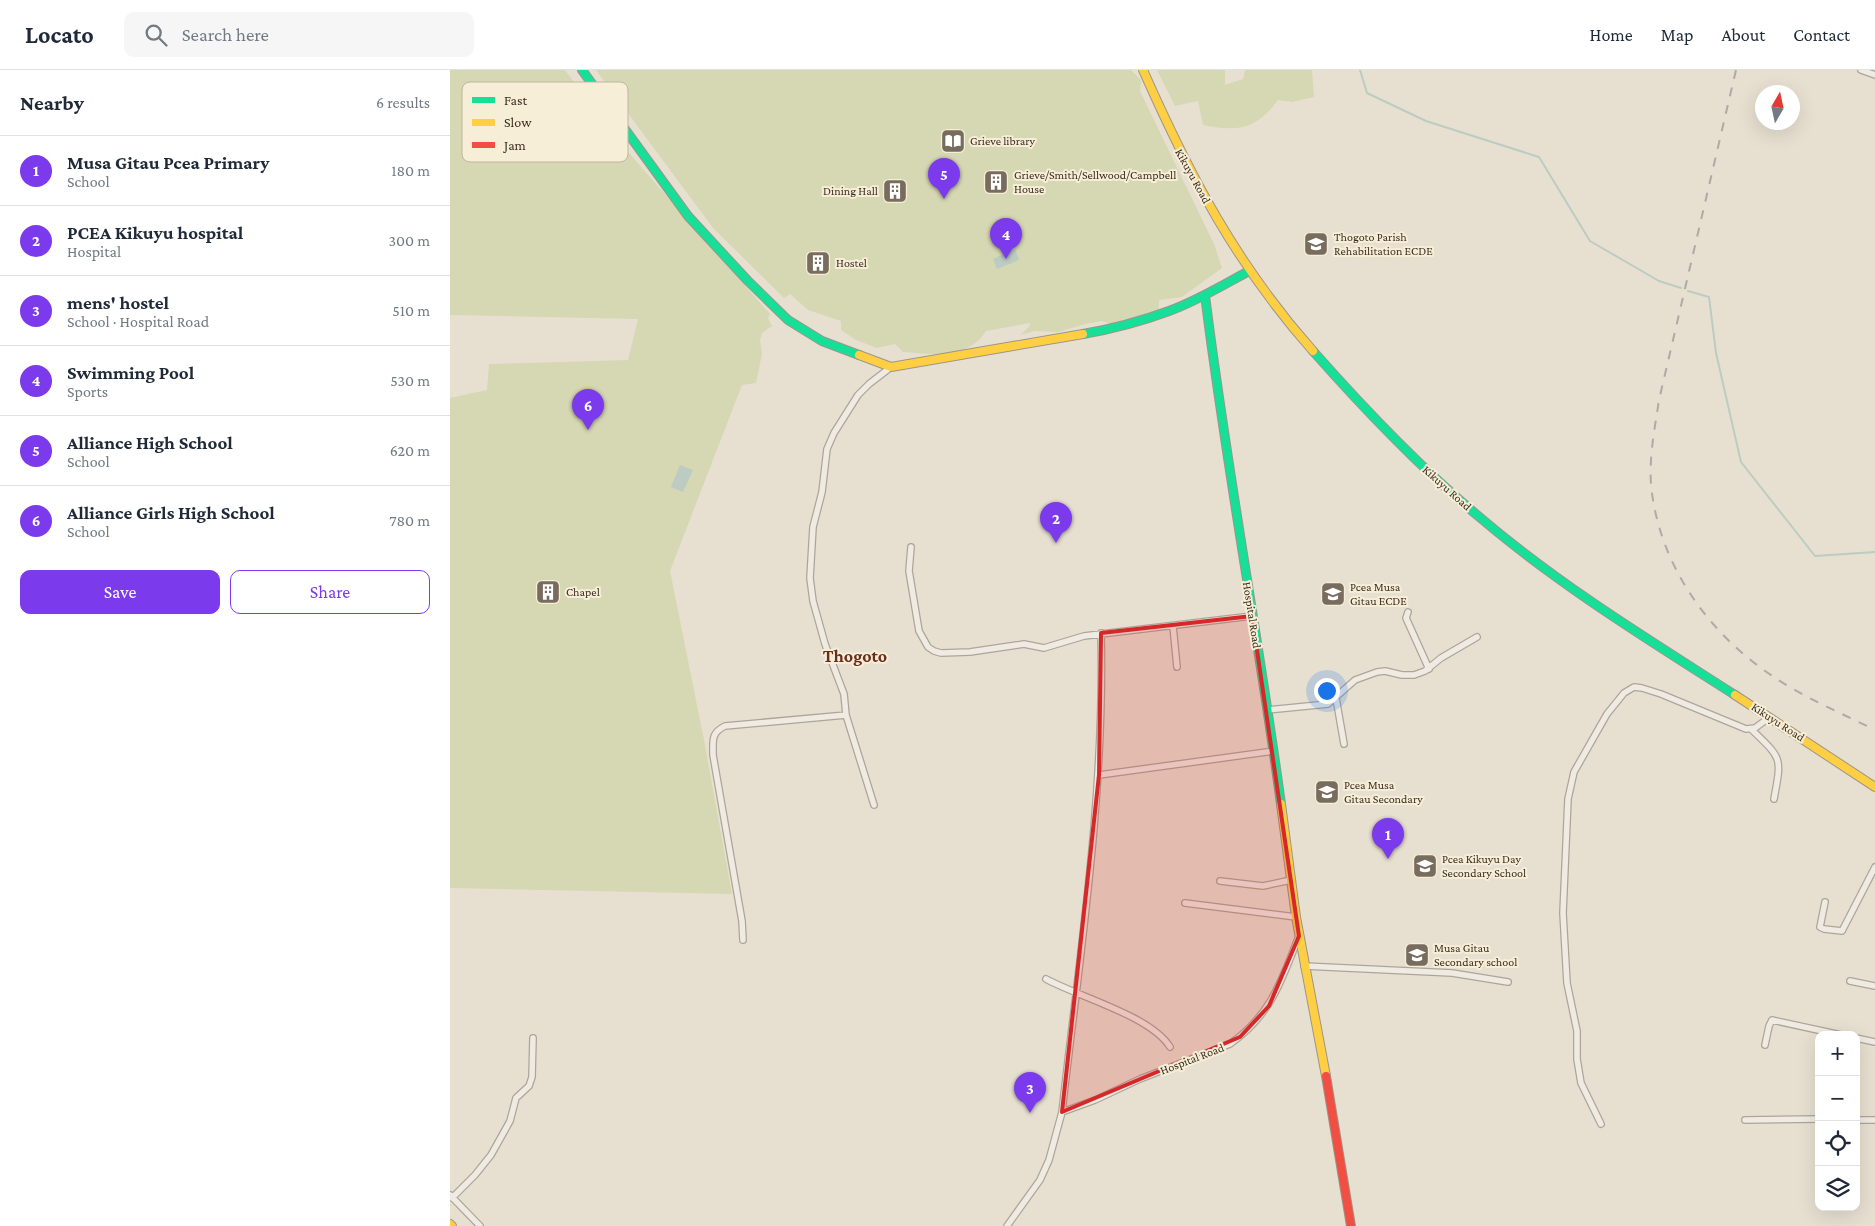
<!DOCTYPE html>
<html lang="en">
<head>
<meta charset="utf-8">
<style>
	:root { --surface:#fff; --page:#f6f6f7; --text:#1f2937; --muted:#747a83; --line:#e0e1e3; --accent:#7c3aed }
	body { margin:0; font-family:"Crimson Pro",serif; background:var(--page); color:var(--text) }
	.controls { position:absolute; right:15px; bottom:15px; display:grid; overflow:hidden; border-radius:10px; box-shadow:0 5px 20px #0002 }
	.controls button { width:45px; height:45px; display:grid; place-items:center; padding:0; border:0; border-bottom:1px solid var(--line); background:var(--surface); color:var(--text); font:25px sans-serif }
	.compass { position:absolute; left:1305px; top:15px; width:45px; height:45px; border-radius:50%; background:var(--surface); box-shadow:0 5px 20px #0002; rotate:9deg }
	.you { position:absolute; left:876px; top:620px; width:18px; height:18px; margin:-12px; border:4px solid #fff; border-radius:50%; background:#1a73e8; box-shadow:0 0 0 8px #1a73e833 }
	.badge { display:grid; place-items:center; width:32px; height:32px; border-radius:50%; background:var(--accent); color:#fff; font-size:16px; font-weight:700 }
	.pin { position:absolute; translate:-50% -41px; filter:drop-shadow(0 1px 2px #0008) }
	.pin::after { content:''; position:absolute; top:26px; width:18px; height:15px; background:inherit; clip-path:polygon(0 0,100% 0,50% 100%) }
	.list { margin:0; padding:0; list-style:none }
	h2 { display:flex; justify-content:space-between; align-items:center; height:65px; margin:0; padding:0 20px; font-size:21px }
	h2 small { font-size:16px; font-weight:400; color:var(--muted) }
	.list li { display:grid; grid-template-columns:32px 1fr auto; gap:15px; align-items:center; box-sizing:border-box; height:70px; padding:0 20px; border-top:1px solid var(--line) }
	.list b { display:block; font-size:19px; white-space:nowrap }
	.list p { margin:0; font-size:16px; white-space:nowrap; color:var(--muted) }
	.list em { font-size:16px; font-style:normal; color:var(--muted) }
	.actions { display:flex; gap:10px; padding:15px 20px }
	.actions a { flex:1; padding:11px 0; border:1px solid var(--accent); border-radius:10px; text-align:center; font-size:18px; color:var(--accent) }
	.actions .main { background:var(--accent); color:#fff }
	.icon { flex:none; width:28px; height:28px; fill:none; stroke:currentColor; stroke-width:2; stroke-linecap:round; stroke-linejoin:round }
	.map { position:relative; flex:none; width:1425px; height:1156px; overflow:hidden }
	header { display:flex; align-items:center; gap:30px; box-sizing:border-box; height:70px; padding:0 25px; background:var(--surface); border-bottom:1px solid var(--line) }
	header strong { font-size:24px }
	nav { display:flex; gap:28px; margin-inline-start:auto; font-size:18px }
	.search { width:350px; height:45px; background:var(--page); display:flex; align-items:center; gap:12px; box-sizing:border-box; padding:0 18px; border-radius:10px; color:var(--muted); font-size:19px }
	main { display:flex }
	aside { flex:1; background:var(--surface) }
	.map>svg:first-child { display:block }
	.green { fill:#d6d7b3 }
	.water { fill:#bcccc2 }
	.lines { fill:none; stroke-linecap:round; stroke-linejoin:round }
	.stream { stroke:#bcccc2; stroke-width:2 }
	.street-casing { stroke:#ada599; stroke-width:8 }
	.fast-casing { stroke:#9c958a; stroke-width:10 }
	.slow-casing { stroke:#9c958a; stroke-width:10 }
	.jam-casing { stroke:#9c958a; stroke-width:10 }
	.street { stroke:#efebe3; stroke-width:5.5 }
	.fast { stroke:#16e098; stroke-width:8 }
	.slow { stroke:#ffcf43; stroke-width:8 }
	.jam { stroke:#f24e42; stroke-width:8 }
	.rail { stroke:#afaaa2; stroke-width:2; stroke-dasharray:9 9; stroke-linecap:butt }
	.marked { fill:#d62828; fill-opacity:0.2; stroke:#d62828; stroke-width:4; stroke-linejoin:round }
	.labels { text-anchor:middle; stroke-width:4; stroke-linejoin:round; paint-order:stroke }
	.poi-label { font-size:12px; fill:#3d2e20; stroke:#f7eed8; text-anchor:start }
	.street-label { font-size:12px; fill:#3d2e20; stroke:#f7eed8 }
	.district-label { font-size:18px; font-weight:bold; fill:#6b2e1e; stroke:#f7eed8 }
	.key { fill:#f7eed8; stroke:#bfb4a1; stroke-width:1 }
	.key-label { font-size:14px; fill:#3d2e20 }
</style>
</head>
<body>
<header>
<strong>Locato</strong>
<div class="search"><svg class="icon" aria-label="search" viewBox="0 0 24 24"><circle cx="10" cy="10" r="6"/><path d="M15 15l6 6"/></svg>Search here</div>
<nav><a>Home</a><a>Map</a><a>About</a><a>Contact</a></nav>
</header>
<main>
<aside>
<h2>Nearby<small>6 results</small></h2>
<ul class="list">
<li><span class="badge">1</span><div><b>Musa Gitau Pcea Primary</b><p>School</p></div><em>180 m</em></li>
<li><span class="badge">2</span><div><b>PCEA Kikuyu hospital</b><p>Hospital</p></div><em>300 m</em></li>
<li><span class="badge">3</span><div><b>mens' hostel</b><p>School · Hospital Road</p></div><em>510 m</em></li>
<li><span class="badge">4</span><div><b>Swimming Pool</b><p>Sports</p></div><em>530 m</em></li>
<li><span class="badge">5</span><div><b>Alliance High School</b><p>School</p></div><em>620 m</em></li>
<li><span class="badge">6</span><div><b>Alliance Girls High School</b><p>School</p></div><em>780 m</em></li>
</ul>
<div class="actions"><a class="main">Save</a><a>Share</a></div>
</aside>
<div class="map">
<svg width="1425" height="1156" viewBox="0 0 1425 1156">
	<rect width="100%" height="100%" fill="#e7e0d1"/>
	<path class="green" d="M 0,0 L 115,0 L 165,67 L 320,244 L 318,248 L 322,256 L 312,263 L 310,270 L 312,284 L 306,313 L 292,315 L 220,501 L 254,670 L 282,824 L 0,818 L 0,328 L 37,320 L 39,294 L 178,290 L 188,249 L 0,245 Z
		M 146,0 L 681,0 L 691,10 L 690,21 L 764,174 L 772,198 L 732,227 L 709,230 L 709,241 L 661,254 L 652,251 L 635,254 L 609,262 L 585,261 L 570,265 L 579,257 L 580,253 L 536,261 C 518,290 481,284 453,282 L 445,274 L 427,278 L 406,270 L 391,260 L 391,251 L 358,240 L 340,224 L 334,228 L 263,158 Z
		M 707,0 L 775,0 L 775,15 L 793,9 L 795,0 L 862,0 L 864,27 L 842,32 L 828,30 C 806,60 788,62 753,55 L 748,31 L 725,36 Z"/>
	<path class="water" d="M 565,179 L 569,190 L 547,199 L 543,189 Z
		M 230,395 L 243,400 L 233,422 L 221,417 Z"/>
	<g class="lines">
		<path class="stream" d="M 910,0 L 917,23 L 976,51 L 1089,87 L 1140,171 L 1209,211 L 1231,218
			M 1238,221 L 1259,227 L 1266,283 L 1291,392 L 1365,486 L 1425,482"/>
		<defs>
			<path id="street" d="M 1411,0 L 1425,5
				M 461,477 L 459,501 L 469,561 L 478,577 L 484,581 L 491,583 L 520,582 L 574,574 L 594,578 L 634,566 L 802,546
				M 958,542 L 956,548 L 979,599
				M 723,556 L 727,597
				M 886,628 L 894,674
				M 818,640 L 878,634 L 905,610 L 927,602 L 935,601 L 952,605 L 964,605 L 975,601 L 991,588 L 1027,567
				M 396,645 L 394,624 L 375,574 L 363,531 L 360,508 L 363,457 L 372,422 L 377,379 L 384,363 L 408,325 L 419,314 L 441,297
				M 1301,659 C 1332,689 1332,686 1324,729
				M 649,705 L 824,681
				M 770,811 L 813,816 L 841,810
				M 1375,832 L 1370,857 L 1374,859 L 1392,861 L 1425,797
				M 735,833 L 846,847
				M 293,870 L 292,851 L 263,685 C 263,670 261,663 275,656 L 396,645 L 424,735
				M 854,896 L 1002,903 L 1058,912
				M 596,909 C 629,927 701,946 720,977
				M 1400,911 L 1425,916
				M 1406,968 L 1425,972
				M 1315,975 L 1319,956 L 1322,950 L 1391,965
				M 612,1042 L 645,1030 L 690,1009 L 780,974 C 821,945 831,912 849,866
				M 1295,1050 L 1369,1049
				M 1406,1050 L 1425,1050
				M 1151,1054 L 1131,1013 L 1127,989 L 1127,961 L 1117,913 L 1113,843 L 1118,729 L 1124,702 L 1157,644 L 1174,623 L 1184,617 L 1192,618 L 1211,624 L 1296,659 L 1305,658 L 1320,647
				M 0,1125 L 30,1156
				M 2,1128 L 25,1105 L 41,1085 L 60,1051 L 66,1028 L 79,1016 L 82,1007 L 83,968
				M 557,1156 L 590,1110 L 599,1090 L 612,1042 C 630,883 655,724 651,563"/>
			<path id="fast" d="M 132,0 L 238,146 L 298,211 L 338,250 L 372,271 L 409,285
				M 755,225 C 776,395 808,564 831,734
				M 633,264 C 662,259 692,251 719,241 C 747,231 773,215 799,201
				M 863,281 C 916,341 971,399 1033,450 C 1111,516 1199,570 1285,625"/>
			<path id="slow" d="M 693,0 C 740,106 786,194 863,281
				M 409,285 L 441,297 L 633,264
				M 1285,625 L 1425,717
				M 831,734 L 846,847 L 876,1006
				M 0,1154 L 2,1156"/>
			<path id="jam" d="M 876,1006 L 901,1156"/>
		</defs>
		<use href="#street" class="street-casing"/>
		<use href="#fast" class="fast-casing"/>
		<use href="#slow" class="slow-casing"/>
		<use href="#jam" class="jam-casing"/>
		<use href="#street" class="street"/>
		<use href="#fast" class="fast"/>
		<use href="#slow" class="slow"/>
		<use href="#jam" class="jam"/>
		<path class="rail" d="M 1286,0 L 1209,330 C 1205,357 1199,386 1201,414 C 1208,493 1258,564 1324,607 C 1355,628 1391,643 1425,660"/>
	</g>
	<path class="marked" d="M 802,546 L 849,866 L 819,936 L 790,967 L 612,1042 L 649,705 L 651,563 Z"/>
	<defs>
		<symbol id="library-square" viewBox="-11 -11 22 22"><rect x="-9" y="-9" width="18" height="18" rx="4" fill="#786c5e" stroke="#f7eed8"/><path d="M-6-4Q-3-5.5-.7-3.5V5Q-3 3-6 4ZM6-4Q3-5.5 .7-3.5V5Q3 3 6 4Z" fill="#fff"/></symbol>
		<symbol id="building-square" viewBox="-11 -11 22 22"><rect x="-9" y="-9" width="18" height="18" rx="4" fill="#786c5e" stroke="#f7eed8"/><path d="M-4-6H4V6H1V3H-1V6H-4ZM-2.5-4.3h1.7v1.8h-1.7ZM.8-4.3h1.7v1.8H.8ZM-2.5-1h1.7V.8h-1.7ZM.8-1h1.7V.8H.8Z" fill="#fff"/></symbol>
		<symbol id="school-square" viewBox="-11 -11 22 22"><rect x="-9" y="-9" width="18" height="18" rx="4" fill="#786c5e" stroke="#f7eed8"/><path d="M0-5L7-2L0 1L-7-2ZM-4 1L0 2.5L4 1V4Q0 6-4 4Z" fill="#fff"/></symbol>
	</defs>
	<g fill-rule="evenodd">
		<use href="#library-square" x="489" y="57" width="28" height="28"/>
		<use href="#building-square" x="532" y="98" width="28" height="28"/>
		<use href="#building-square" x="431" y="107" width="28" height="28"/>
		<use href="#school-square" x="852" y="160" width="28" height="28"/>
		<use href="#building-square" x="354" y="179" width="28" height="28"/>
		<use href="#building-square" x="84" y="508" width="28" height="28"/>
		<use href="#school-square" x="869" y="510" width="28" height="28"/>
		<use href="#school-square" x="863" y="708" width="28" height="28"/>
		<use href="#school-square" x="961" y="782" width="28" height="28"/>
		<use href="#school-square" x="953" y="871" width="28" height="28"/>
	</g>
	<g class="labels">
		<g class="poi-label">
			<text x="520" y="75">Grieve library</text>
			<text x="564" y="109">Grieve/Smith/Sellwood/Campbell<tspan x="564" dy="14">House</tspan></text>
			<text x="428" y="125" text-anchor="end">Dining Hall</text>
			<text x="884" y="171">Thogoto Parish<tspan x="884" dy="14">Rehabilitation ECDE</tspan></text>
			<text x="386" y="197">Hostel</text>
			<text x="900" y="521">Pcea Musa<tspan x="900" dy="14">Gitau ECDE</tspan></text>
			<text x="116" y="526">Chapel</text>
			<text x="894" y="719">Pcea Musa<tspan x="894" dy="14">Gitau Secondary</tspan></text>
			<text x="992" y="793">Pcea Kikuyu Day<tspan x="992" dy="14">Secondary School</tspan></text>
			<text x="984" y="882">Musa Gitau<tspan x="984" dy="14">Secondary school</tspan></text>
		</g>
		<g class="street-label">
			<text transform="translate(743 106) rotate(61)" y="4">Kikuyu Road</text>
			<text transform="translate(997 418) rotate(42)" y="4">Kikuyu Road</text>
			<text transform="translate(802 545) rotate(81)" y="4">Hospital Road</text>
			<text transform="translate(1328 652) rotate(33)" y="4">Kikuyu Road</text>
			<text transform="translate(742 989) rotate(-21)" y="4">Hospital Road</text>
		</g>
		<g class="district-label">
			<text x="405" y="592">Thogoto</text>
		</g>
	</g>
	<rect x="12" y="12" width="166" height="80" rx="8" class="key"/>
	<rect x="22" y="27" width="23" height="6" fill="#16e098"/>
	<rect x="22" y="49" width="23" height="7" fill="#ffcf43"/>
	<rect x="22" y="72" width="23" height="6" fill="#f24e42"/>
	<g class="key-label">
		<text x="54" y="35">Fast</text>
		<text x="54" y="57">Slow</text>
		<text x="54" y="80">Jam</text>
	</g>
</svg>
<div class="controls">
<button>+</button>
<button>−</button>
<button><svg class="icon" aria-label="locate" viewBox="0 0 24 24"><circle cx="12" cy="12" r="6"/><path d="M12 2v4M12 18v4M2 12h4M18 12h4"/></svg></button>
<button><svg class="icon" aria-label="layers" viewBox="0 0 24 24"><path d="M12 4l9 5-9 5-9-5zM3 14l9 5 9-5"/></svg></button>
</div>
<svg class="compass" viewBox="-18 -18 36 36"><path d="M0-13l5 13h-10z" fill="#e53935"/><path d="M0 13l5-13h-10z" fill="#747a83"/></svg>
<div class="you"></div>
<div class="pin badge" style="left:938px;top:789px">1</div>
<div class="pin badge" style="left:606px;top:473px">2</div>
<div class="pin badge" style="left:580px;top:1043px">3</div>
<div class="pin badge" style="left:556px;top:189px">4</div>
<div class="pin badge" style="left:494px;top:129px">5</div>
<div class="pin badge" style="left:138px;top:360px">6</div>
</div>
</main>
</body>
</html>
